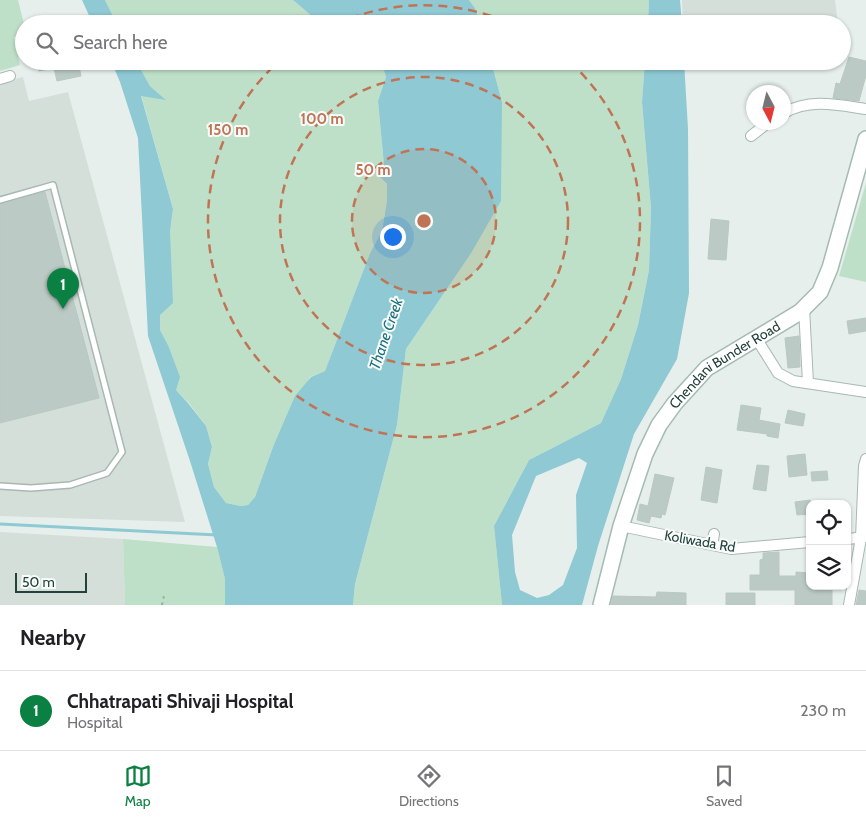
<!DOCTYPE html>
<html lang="en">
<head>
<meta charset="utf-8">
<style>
	:root { --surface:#fff; --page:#f6f6f6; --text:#202124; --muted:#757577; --line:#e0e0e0; --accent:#0b8043 }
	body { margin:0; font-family:Cabin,sans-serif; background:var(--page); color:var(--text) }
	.controls { position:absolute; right:15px; bottom:15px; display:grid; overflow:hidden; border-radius:10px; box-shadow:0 1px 4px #0004 }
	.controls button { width:45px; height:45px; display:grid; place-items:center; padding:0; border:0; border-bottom:1px solid var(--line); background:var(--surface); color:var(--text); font:25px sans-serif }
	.compass { position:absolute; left:746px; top:85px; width:45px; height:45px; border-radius:50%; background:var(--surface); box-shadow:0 1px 4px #0004; rotate:173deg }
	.scale { position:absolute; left:15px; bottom:12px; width:72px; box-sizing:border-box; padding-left:5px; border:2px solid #24423a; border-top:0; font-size:14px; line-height:18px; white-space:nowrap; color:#24423a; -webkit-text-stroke:4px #f7fbf9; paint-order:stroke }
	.you { position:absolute; left:392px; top:236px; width:18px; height:18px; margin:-12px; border:4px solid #fff; border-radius:50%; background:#1a73e8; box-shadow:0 0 0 8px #1a73e833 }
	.badge { display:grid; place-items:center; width:32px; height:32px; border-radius:50%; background:var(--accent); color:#fff; font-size:16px; font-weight:700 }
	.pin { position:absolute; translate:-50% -41px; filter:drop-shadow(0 1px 2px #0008) }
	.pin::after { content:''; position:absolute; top:26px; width:18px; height:15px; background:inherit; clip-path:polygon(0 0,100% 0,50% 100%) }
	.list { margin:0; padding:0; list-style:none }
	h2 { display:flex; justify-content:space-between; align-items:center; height:65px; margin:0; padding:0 20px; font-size:21px }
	h2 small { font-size:16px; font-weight:400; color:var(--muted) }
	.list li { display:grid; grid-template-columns:32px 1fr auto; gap:15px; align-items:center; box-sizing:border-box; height:80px; padding:0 20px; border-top:1px solid var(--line) }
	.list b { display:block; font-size:19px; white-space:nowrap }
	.list p { margin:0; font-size:16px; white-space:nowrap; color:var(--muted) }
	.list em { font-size:16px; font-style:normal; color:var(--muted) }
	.icon { flex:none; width:28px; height:28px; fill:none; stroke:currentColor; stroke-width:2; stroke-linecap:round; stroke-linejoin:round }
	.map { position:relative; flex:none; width:866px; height:605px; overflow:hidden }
	.search { position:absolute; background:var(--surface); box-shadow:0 1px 4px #0004; left:15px; right:15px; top:15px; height:55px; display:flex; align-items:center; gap:12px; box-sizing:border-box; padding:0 18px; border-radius:28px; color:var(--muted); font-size:19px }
	.sheet { height:145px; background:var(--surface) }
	nav { display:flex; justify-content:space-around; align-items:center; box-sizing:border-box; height:70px; border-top:1px solid var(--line); background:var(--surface); font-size:14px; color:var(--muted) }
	nav a { display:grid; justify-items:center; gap:2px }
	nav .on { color:var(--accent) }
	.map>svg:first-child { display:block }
	.built { fill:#d4dfda }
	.green { fill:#bfe0c8 }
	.water { fill:#8ec9d4; fill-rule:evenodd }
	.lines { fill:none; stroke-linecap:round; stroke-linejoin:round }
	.stream { stroke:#8ec9d4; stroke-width:3 }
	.building { fill:#bbcac4; stroke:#b8c9c2 }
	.lane-casing { stroke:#a8b8b2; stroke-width:8 }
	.street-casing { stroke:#a8b8b2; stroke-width:12 }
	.secondary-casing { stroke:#a4bbb3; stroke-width:18 }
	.path { stroke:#86b3a5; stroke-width:2; stroke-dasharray:2.5 4; stroke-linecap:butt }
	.lane { stroke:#fff; stroke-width:5 }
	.street { stroke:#fff; stroke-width:10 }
	.secondary { stroke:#fff; stroke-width:15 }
	.ring { fill:none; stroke:#c07456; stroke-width:2.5; stroke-dasharray:9 6 }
	.labels { text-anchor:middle; stroke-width:4; stroke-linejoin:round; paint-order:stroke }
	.street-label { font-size:14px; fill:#24423a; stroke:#f7fbf9 }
	.water-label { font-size:15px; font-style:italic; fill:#1c6f80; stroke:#f7fbf9 }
	.centre { fill:#c07456; stroke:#f7fbf9; stroke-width:2.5 }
	.ring-label { font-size:15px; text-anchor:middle; font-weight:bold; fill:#c07456; stroke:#f7fbf9; stroke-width:4; stroke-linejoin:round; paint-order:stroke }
</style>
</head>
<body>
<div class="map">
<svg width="866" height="605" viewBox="0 0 866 605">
	<rect width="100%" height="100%" fill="#e6efeb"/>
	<path class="built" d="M 682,0 L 835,0 L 838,24 L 683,24 Z
		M 23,77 L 29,101 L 68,92 L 185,522 L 0,516 L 0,83 Z
		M 0,532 L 123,539 L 125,605 L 0,605 Z"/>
	<path class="green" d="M 0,0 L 18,0 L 24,24 L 24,35 L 14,37 L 20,65 L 0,71 Z
		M 105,0 L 293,0 L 321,24 L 117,24 Z
		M 469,0 L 649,0 L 648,24 L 480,24 L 475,8 Z
		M 136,61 L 381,61 L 386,77 L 378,101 L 384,165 L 378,175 L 387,184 L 387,200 L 382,231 L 370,253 L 325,371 L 310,377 L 273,447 L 255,497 L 248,505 L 241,506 L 226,503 L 214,487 L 208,464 L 212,447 L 206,426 L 189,403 L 176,390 L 168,345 L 160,330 L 160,315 L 170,262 L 170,232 L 173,209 L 141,95 L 165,99 L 150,86 Z
		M 491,61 L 645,61 L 642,102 L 651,208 L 649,270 L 638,325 L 621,379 L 601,423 L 529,460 L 494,526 L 502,605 L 353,605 L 355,584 L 397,425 L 406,349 L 470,255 L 502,102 Z
		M 866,183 L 866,282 L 839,276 Z
		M 123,539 L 217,547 L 225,579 L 225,605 L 125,605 Z"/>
	<path class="water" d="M 82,0 L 105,0 L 117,24 L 93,24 Z
		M 293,0 L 469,0 L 475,8 L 480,24 L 321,24 Z
		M 649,0 L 680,0 L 682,24 L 648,24 Z
		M 111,61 L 136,61 L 150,86 L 166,100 L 141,96 L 173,209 L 170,232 L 173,303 L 160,315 L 160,330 L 168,345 L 180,377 L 176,390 L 188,403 L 206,426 L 212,447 L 208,464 L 214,487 L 226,503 L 241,506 L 248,505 L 255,497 L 273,447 L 295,396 L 311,377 L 325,371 L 370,253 L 382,231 L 387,200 L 387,184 L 378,175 L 384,165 L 378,101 L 386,77 L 381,61 L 491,61 L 502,102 L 501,201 L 470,255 L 406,349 L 397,425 L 355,584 L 353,605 L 225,605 L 225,579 L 217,547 L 190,461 L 148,336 L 138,138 L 120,82 Z
		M 645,61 L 684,61 L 688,129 L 689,293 L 677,359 L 634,434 L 598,546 L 582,605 L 502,605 L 494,526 L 529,460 L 601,423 L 621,379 L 638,325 L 649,270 L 651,208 L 642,102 ZM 579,458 L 587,463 L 576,495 L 577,548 L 563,585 L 549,595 L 537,598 L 520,590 L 515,572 L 512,535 L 536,476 Z"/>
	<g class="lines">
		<path class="stream" d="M 0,524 L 217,535"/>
	</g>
	<path class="building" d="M 849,57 L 866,61 L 866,75 L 859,101 L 833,98 L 836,83 L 840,84 Z
		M 36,61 L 78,61 L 81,76 L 57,81 L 54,68 L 39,71 Z
		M 44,192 L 45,192 L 99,398 L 0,423 L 0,204 Z
		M 711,219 L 729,221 L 726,260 L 708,259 Z
		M 866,318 L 866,331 L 849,334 L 847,321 Z
		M 799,336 L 800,367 L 788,368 L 785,338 Z
		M 741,405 L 761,408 L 759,420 L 780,424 L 778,438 L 767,436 L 767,434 L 737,430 Z
		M 788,410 L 805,414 L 803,426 L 785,423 Z
		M 805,454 L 807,475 L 789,477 L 787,456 Z
		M 757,465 L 769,466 L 766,491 L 753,489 Z
		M 706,467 L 722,470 L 717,503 L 701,500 Z
		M 827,471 L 828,480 L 812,481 L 811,472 Z
		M 655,474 L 674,478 L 665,515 L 662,514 L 661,518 L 651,516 L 649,523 L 637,520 L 640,504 L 648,506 Z
		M 810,500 L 810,514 L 797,515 L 795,502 Z
		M 779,552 L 779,576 L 796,576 L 796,572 L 810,573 L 810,586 L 832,586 L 832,605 L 795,605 L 795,590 L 750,590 L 750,575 L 760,575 L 760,560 L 763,559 L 763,553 Z
		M 859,590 L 866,591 L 866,605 L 856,605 Z
		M 657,592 L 686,593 L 686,605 L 611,605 L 613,596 L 656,597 Z
		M 726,593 L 755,593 L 755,605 L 726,605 Z"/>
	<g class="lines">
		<defs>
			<path id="lane" d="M 0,200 L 53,185 L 122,452 L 107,473 L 70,485 L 31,488 L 0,486"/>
			<path id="street" d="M 0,79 L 10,76
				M 784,113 C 810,98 838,105 866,109
				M 751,136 L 769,122
				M 804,308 L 808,383
				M 756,338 L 778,373 L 793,381 L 866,392
				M 621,526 L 731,549 L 810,542
				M 847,539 L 866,537
				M 712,545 L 714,534
				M 849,605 L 861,538 L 864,466 L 866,459"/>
			<g id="secondary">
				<path id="s1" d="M 601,605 L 621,526 L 645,454 L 659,425 L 675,403 L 707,368 L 800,312 L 820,292 L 830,268 L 866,139"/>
			</g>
		</defs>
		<use href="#lane" class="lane-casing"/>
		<use href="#street" class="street-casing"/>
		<use href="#secondary" class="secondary-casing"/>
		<path class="path" d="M 162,605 L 164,596"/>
		<use href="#lane" class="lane"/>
		<use href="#street" class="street"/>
		<use href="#secondary" class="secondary"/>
	</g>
	<circle cx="424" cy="221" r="72" fill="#c07456" fill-opacity=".12"/>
	<g class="ring">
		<circle cx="424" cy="221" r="72"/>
		<circle cx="424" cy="221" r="144"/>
		<path d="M336 24A216 216 0 0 1 512 24M570 62A216 216 0 1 1 278 62"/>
	</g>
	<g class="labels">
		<g class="street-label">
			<text dy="5" stroke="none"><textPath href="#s1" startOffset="280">Chendani Bunder Road</textPath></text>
			<text transform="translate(700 541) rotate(10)" y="5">Koliwada Rd</text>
		</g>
		<g class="water-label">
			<text transform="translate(386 334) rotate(-71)" y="5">Thane Creek</text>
		</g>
	</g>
	<circle cx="424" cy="221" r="8" class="centre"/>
	<g class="ring-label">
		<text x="322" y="124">100 m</text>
		<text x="228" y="135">150 m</text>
		<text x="373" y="175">50 m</text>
	</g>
</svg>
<div class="controls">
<button><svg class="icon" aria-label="locate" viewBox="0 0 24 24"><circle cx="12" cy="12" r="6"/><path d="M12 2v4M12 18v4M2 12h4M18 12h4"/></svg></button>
<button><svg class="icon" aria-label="layers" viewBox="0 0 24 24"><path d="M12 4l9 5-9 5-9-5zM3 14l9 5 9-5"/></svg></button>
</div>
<svg class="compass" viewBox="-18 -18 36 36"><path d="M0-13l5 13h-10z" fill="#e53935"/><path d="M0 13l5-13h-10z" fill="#757577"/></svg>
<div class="scale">50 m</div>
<div class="you"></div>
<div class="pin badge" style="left:63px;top:309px">1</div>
<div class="search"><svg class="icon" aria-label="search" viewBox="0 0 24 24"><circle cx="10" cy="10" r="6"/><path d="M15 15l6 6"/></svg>Search here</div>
</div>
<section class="sheet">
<h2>Nearby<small></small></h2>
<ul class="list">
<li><span class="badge">1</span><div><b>Chhatrapati Shivaji Hospital</b><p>Hospital</p></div><em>230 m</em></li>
</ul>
</section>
<nav>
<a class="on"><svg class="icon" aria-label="map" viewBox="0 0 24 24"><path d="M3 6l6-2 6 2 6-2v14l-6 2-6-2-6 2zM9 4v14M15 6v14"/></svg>Map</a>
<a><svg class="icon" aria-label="directions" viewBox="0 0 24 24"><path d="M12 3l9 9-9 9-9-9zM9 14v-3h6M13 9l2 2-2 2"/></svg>Directions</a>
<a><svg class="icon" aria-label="saved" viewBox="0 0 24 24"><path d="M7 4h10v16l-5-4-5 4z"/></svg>Saved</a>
</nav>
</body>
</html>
